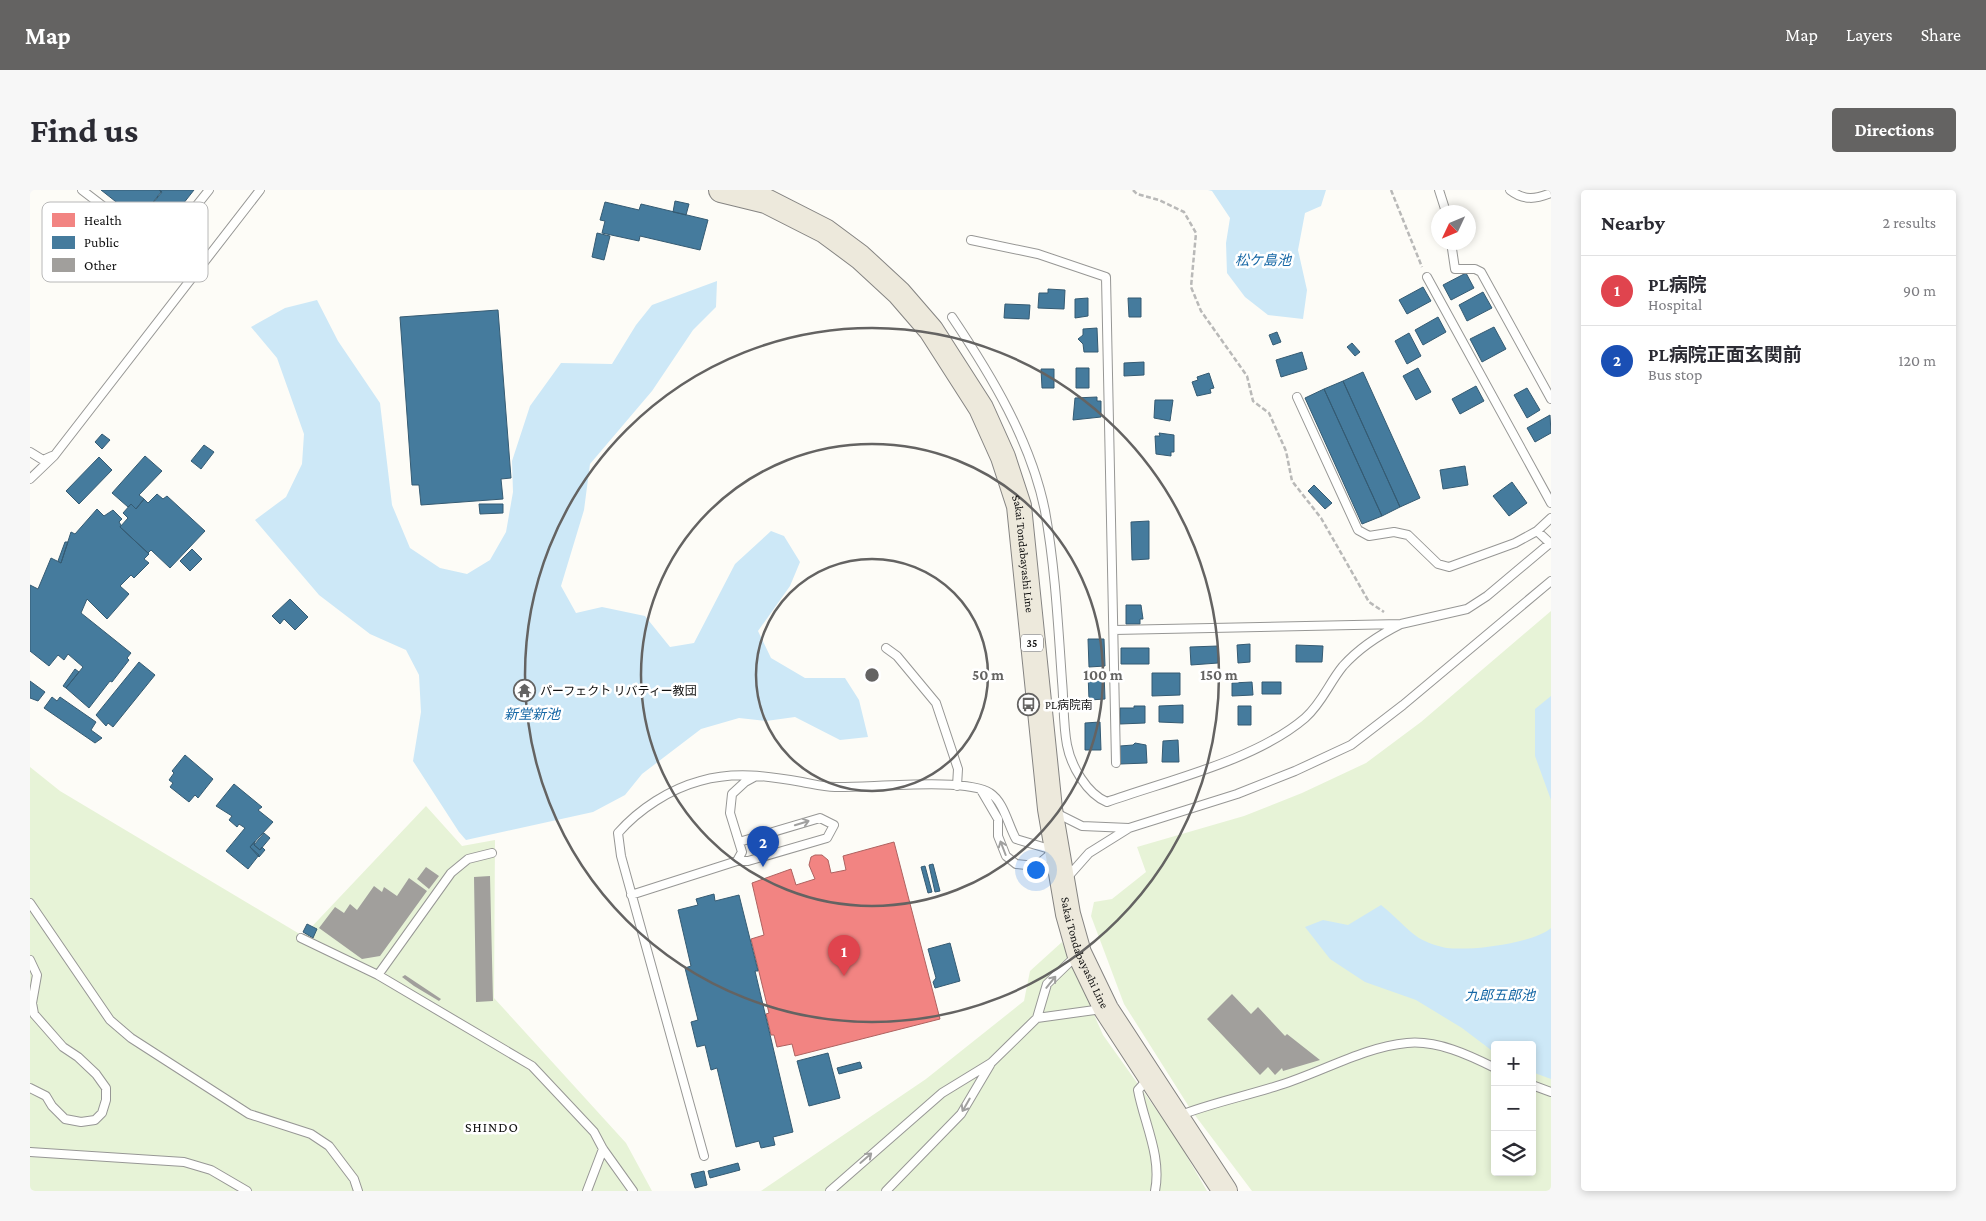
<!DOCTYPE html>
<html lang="en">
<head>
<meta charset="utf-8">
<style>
	:root { --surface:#fff; --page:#f7f7f7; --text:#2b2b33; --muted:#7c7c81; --line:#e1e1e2; --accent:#646362 }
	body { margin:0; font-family:"Crimson Pro","Noto Sans JP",serif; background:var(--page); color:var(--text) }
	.controls { position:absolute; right:15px; bottom:15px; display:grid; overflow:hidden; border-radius:5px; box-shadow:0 2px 8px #0003 }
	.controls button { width:45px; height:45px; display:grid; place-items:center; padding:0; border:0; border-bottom:1px solid var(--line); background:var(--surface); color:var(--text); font:25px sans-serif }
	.compass { position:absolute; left:1401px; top:15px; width:45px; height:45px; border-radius:50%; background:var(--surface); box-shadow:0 2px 8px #0003; rotate:226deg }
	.you { position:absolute; left:1005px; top:679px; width:18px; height:18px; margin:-12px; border:4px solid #fff; border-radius:50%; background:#1a73e8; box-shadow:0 0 0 8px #1a73e833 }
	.badge { display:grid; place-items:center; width:32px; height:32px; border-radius:50%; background:var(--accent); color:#fff; font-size:16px; font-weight:700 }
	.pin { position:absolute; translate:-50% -41px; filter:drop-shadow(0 1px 2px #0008) }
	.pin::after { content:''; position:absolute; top:26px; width:18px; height:15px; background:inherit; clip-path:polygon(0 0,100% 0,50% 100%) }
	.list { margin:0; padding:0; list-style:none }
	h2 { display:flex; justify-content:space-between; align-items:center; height:65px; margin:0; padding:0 20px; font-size:21px }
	h2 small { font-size:16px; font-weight:400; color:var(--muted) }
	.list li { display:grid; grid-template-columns:32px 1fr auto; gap:15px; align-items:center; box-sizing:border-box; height:70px; padding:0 20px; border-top:1px solid var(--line) }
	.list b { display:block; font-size:19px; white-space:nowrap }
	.list p { margin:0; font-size:16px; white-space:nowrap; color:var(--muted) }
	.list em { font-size:16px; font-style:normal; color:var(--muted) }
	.icon { flex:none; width:28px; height:28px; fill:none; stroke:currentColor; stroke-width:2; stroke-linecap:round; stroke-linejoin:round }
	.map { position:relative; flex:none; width:1521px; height:1001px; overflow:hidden; border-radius:5px }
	header { display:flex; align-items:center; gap:30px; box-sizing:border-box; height:70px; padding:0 25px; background:var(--accent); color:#fff }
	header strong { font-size:24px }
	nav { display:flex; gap:28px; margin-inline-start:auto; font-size:18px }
	.intro { display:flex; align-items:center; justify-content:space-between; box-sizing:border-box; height:120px; padding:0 30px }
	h1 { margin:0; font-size:35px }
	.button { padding:12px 22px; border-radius:5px; background:var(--accent); color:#fff; font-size:18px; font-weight:700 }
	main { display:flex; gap:30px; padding:0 30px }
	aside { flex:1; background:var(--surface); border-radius:5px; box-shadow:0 2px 8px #0003 }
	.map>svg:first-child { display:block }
	.green { fill:#e7f3d7; fill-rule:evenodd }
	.water { fill:#cde8f7 }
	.health { fill:#f28482; stroke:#ae6260 }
	.public { fill:#457b9d; stroke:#355b73 }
	.building { fill:#a19f9c }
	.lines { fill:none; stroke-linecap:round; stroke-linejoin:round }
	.service-casing { stroke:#979795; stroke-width:10 }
	.primary-casing { stroke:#858482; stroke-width:26 }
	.path { stroke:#b9b9b8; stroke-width:2.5; stroke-dasharray:5 2.5; stroke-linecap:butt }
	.service { stroke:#fffffe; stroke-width:8 }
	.primary { stroke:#ede9dc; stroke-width:24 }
	.oneway { stroke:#a0a09f }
	.ring { fill:none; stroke:#646362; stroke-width:2.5 }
	.labels { text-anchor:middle; stroke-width:5; stroke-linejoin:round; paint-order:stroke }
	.shield { fill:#fff; stroke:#585858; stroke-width:1 }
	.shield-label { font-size:11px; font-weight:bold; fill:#111 }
	.street-label { font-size:12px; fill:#111; stroke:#fff }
	.poi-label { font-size:12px; fill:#111; stroke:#fff; text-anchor:start }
	.water-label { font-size:14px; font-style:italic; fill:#1768a6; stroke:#fff }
	.neighbourhood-label { font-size:14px; letter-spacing:1px; fill:#111; stroke:#fff }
	.key { fill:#fff; stroke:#b8b8b8; stroke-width:1 }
	.key-label { font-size:14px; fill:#111 }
	.centre { fill:#646362; stroke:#fff; stroke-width:2.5 }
	.ring-label { font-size:15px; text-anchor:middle; font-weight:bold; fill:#646362; stroke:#fff; stroke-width:5; stroke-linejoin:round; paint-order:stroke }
</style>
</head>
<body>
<header>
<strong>Map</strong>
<nav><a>Map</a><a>Layers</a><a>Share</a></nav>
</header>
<div class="intro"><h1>Find us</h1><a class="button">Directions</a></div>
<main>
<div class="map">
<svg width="1521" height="1001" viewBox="0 0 1521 1001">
	<rect width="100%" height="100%" fill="#fdfcf7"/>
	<path class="green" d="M 1521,421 L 1521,1001 L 1222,1001 L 1161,920 L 1094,814 L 1061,726 L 1064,712 L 1082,709 L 1116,682 L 1107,657 L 1214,626 L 1272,603 L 1336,573 L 1391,532 ZM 1465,855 L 1502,855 L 1502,982 L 1465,982 Z
		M 0,577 L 30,601 L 273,746 L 396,616 L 432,656 L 465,650 L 464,808 L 596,953 L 622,1001 L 0,1001 Z
		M 1032,752 L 1073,845 L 1145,946 L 1177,1001 L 731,1001 L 896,889 L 994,811 L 1000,781 Z"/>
	<path class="water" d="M 1178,0 L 1296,0 L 1291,16 L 1275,23 L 1268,60 L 1277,100 L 1273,129 L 1238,125 L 1215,107 L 1197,83 L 1196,53 L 1200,28 L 1182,1 Z
		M 687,91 L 686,117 L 663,140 L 622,201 L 560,274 L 554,320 L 531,396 L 546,423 L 572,417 L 615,426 L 640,457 L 664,453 L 705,374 L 741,341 L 754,346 L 770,372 L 760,396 L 728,441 L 741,468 L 775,488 L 815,488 L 829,510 L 838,547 L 810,550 L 765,527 L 736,531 L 709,528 L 671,539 L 612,584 L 595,605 L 563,622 L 436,650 L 429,642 L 383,571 L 391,522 L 389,485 L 376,460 L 340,444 L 289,405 L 225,330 L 256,307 L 272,274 L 274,244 L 247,168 L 221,137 L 255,118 L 287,110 L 308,151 L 350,213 L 362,315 L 380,358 L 410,378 L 437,384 L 460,370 L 476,342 L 483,302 L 482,271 L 500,216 L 531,173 L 582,174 L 606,135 L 622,115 Z
		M 1521,506 L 1521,610 L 1505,566 L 1505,519 Z
		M 1351,715 C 1364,725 1377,740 1389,748 C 1395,752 1410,757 1417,758 C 1441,761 1504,753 1521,738 L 1521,889 L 1502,882 L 1502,855 L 1465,855 L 1465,863 L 1432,838 L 1386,810 L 1335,792 L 1300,769 L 1275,737 L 1293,730 L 1318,735 Z"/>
	<path class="health" d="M 864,652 L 910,829 L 765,866 L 762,854 L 747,857 L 744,845 L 741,845 L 736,824 L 739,823 L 721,749 L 734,745 L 722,693 L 761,679 L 766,695 L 785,689 L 779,675 L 781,667 L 785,665 L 792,665 L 798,670 L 801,683 L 816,680 L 813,666 Z"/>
	<path class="public" d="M 71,0 L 129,0 L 131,2 L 109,30 Z
		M 130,0 L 164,0 L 138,33 L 119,18 L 132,2 Z
		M 645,11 L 659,14 L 656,25 L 643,22 Z
		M 575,12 L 609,20 L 611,14 L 678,30 L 670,60 L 610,46 L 609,51 L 572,43 L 575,31 L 570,30 Z
		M 567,43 L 580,46 L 574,70 L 562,67 Z
		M 1436,83 L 1444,98 L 1421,110 L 1413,95 Z
		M 1393,97 L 1401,111 L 1377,124 L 1369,110 Z
		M 1018,99 L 1035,100 L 1034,119 L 1008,118 L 1009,103 L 1018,103 Z
		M 1453,102 L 1462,118 L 1437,131 L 1429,115 Z
		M 1058,108 L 1058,126 L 1045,128 L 1045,109 Z
		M 1098,108 L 1111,108 L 1111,127 L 1099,127 Z
		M 975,114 L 1000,115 L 999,129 L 974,128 Z
		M 468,120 L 481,288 L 471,289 L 473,309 L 391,315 L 389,295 L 382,295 L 370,127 Z
		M 1408,127 L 1416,142 L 1393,155 L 1385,140 Z
		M 1464,137 L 1476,159 L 1452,172 L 1440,149 Z
		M 1067,138 L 1068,162 L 1054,162 L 1053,154 L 1048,149 L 1053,145 L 1053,139 Z
		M 1247,142 L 1251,152 L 1243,155 L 1239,145 Z
		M 1379,143 L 1391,166 L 1377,174 L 1365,151 Z
		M 1322,153 L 1330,162 L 1325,166 L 1317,157 Z
		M 1272,162 L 1277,179 L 1251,187 L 1246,170 Z
		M 1114,172 L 1114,185 L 1094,186 L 1094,173 Z
		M 1046,178 L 1059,178 L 1059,198 L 1046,198 Z
		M 1388,178 L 1401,202 L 1386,210 L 1373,186 Z
		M 1011,179 L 1024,179 L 1024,198 L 1012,198 Z
		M 1333,182 L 1390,308 L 1370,317 L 1313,191 Z
		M 1179,183 L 1184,198 L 1180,199 L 1181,203 L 1167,206 L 1162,192 L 1168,190 L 1167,187 Z
		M 1313,191 L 1370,317 L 1352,326 L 1294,199 Z
		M 1446,196 L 1454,211 L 1430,224 L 1422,209 Z
		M 1497,198 L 1510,220 L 1497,228 L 1484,205 Z
		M 1294,199 L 1352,326 L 1332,334 L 1275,208 Z
		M 1067,207 L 1067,211 L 1071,211 L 1071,227 L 1043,230 L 1045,208 Z
		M 1125,210 L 1143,210 L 1140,231 L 1124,228 Z
		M 1520,225 L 1521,243 L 1505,252 L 1497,238 Z
		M 1129,243 L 1144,245 L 1144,262 L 1141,262 L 1141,266 L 1126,264 L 1125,246 L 1130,246 Z
		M 72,244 L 80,250 L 72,259 L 65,252 Z
		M 174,255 L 184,262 L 171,279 L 161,271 Z
		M 115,266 L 132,281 L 109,305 L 114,309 L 106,319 L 101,314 L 98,317 L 82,303 Z
		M 69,267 L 82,280 L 49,314 L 36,301 Z
		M 1435,276 L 1438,295 L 1413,299 L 1410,280 Z
		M 1482,292 L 1497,313 L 1479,326 L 1463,306 Z
		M 1284,295 L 1302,313 L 1295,319 L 1278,301 Z
		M 127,304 L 133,309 L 137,306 L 175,341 L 140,378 L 121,360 L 118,363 L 90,337 L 98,328 L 93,323 L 101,314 L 106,319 L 114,309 L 118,313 Z
		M 449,314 L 473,314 L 473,323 L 450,324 Z
		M 67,319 L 74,326 L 83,320 L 92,329 L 89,332 L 91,335 L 90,337 L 119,364 L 114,369 L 119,373 L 104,388 L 101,385 L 90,396 L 99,404 L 77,429 L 57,409 L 51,423 L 101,463 L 97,468 L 99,470 L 82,492 L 80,491 L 59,518 L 36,498 L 53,477 L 38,464 L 34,470 L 28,465 L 19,476 L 0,461 L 0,395 L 8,399 L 21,368 L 31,373 L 41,342 L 45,344 Z
		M 1119,331 L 1119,369 L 1102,370 L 1101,332 Z
		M 35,352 L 38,352 L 31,373 L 28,371 Z
		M 162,359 L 172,369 L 160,381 L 150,371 Z
		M 260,409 L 278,427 L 265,440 L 254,429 L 250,434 L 242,426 Z
		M 1096,415 L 1111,415 L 1113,429 L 1110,429 L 1110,434 L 1096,434 Z
		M 1058,449 L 1074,449 L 1075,476 L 1059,477 Z
		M 1220,454 L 1220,472 L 1208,473 L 1207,455 Z
		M 1266,455 L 1293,456 L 1292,472 L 1266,472 Z
		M 1188,456 L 1188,473 L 1161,475 L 1160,457 Z
		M 1091,458 L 1119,458 L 1119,474 L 1091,474 Z
		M 109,472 L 125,485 L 83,537 L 78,533 L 76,536 L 66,525 Z
		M 45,479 L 49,482 L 36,498 L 33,496 Z
		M 1058,483 L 1074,483 L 1075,509 L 1059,510 Z
		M 1122,483 L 1150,483 L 1150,505 L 1122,506 Z
		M 0,491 L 15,502 L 8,511 L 0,508 Z
		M 1222,492 L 1223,505 L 1202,506 L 1202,493 Z
		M 1232,492 L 1251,492 L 1251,504 L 1232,504 Z
		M 22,507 L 27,511 L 30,507 L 66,532 L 61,540 L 72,548 L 65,553 L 14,518 Z
		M 1153,515 L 1153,533 L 1129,532 L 1129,516 Z
		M 1104,516 L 1115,516 L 1115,533 L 1090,534 L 1090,518 L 1104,518 Z
		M 1208,516 L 1221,516 L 1221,535 L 1208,535 Z
		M 1070,532 L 1071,560 L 1055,560 L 1055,533 Z
		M 1148,550 L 1149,572 L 1132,572 L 1133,551 Z
		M 1105,553 L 1116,555 L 1117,573 L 1090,574 L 1090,556 L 1103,555 Z
		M 155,565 L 183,589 L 168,608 L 165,605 L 159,612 L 140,597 L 143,593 L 139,590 L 144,583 L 142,581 Z
		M 204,594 L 232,617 L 228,620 L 243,632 L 220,657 L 229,665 L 218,679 L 196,661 L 215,638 L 209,634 L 207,637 L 199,630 L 202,626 L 186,616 Z
		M 234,643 L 240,648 L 230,660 L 224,655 Z
		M 225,651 L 224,655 L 230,660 L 232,657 L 235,660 L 229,667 L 220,657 Z
		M 903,674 L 910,701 L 905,702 L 899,675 Z
		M 895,676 L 902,702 L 898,703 L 891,677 Z
		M 684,704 L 685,711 L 709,705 L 728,781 L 725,781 L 763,942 L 743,947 L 745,955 L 731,958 L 729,951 L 706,957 L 687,878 L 681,880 L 675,855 L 667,857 L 661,832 L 668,830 L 655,778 L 661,776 L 648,720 L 668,715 L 666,709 Z
		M 277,734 L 287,739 L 283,748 L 273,742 Z
		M 920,753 L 930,791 L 905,798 L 903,792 L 906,788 L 898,759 Z
		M 798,863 L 810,908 L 779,916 L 767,871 Z
		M 830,872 L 832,878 L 809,884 L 807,878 Z
		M 708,973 L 710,980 L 680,988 L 678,981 Z
		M 674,981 L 677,995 L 665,998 L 661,984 Z"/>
	<path class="building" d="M 396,677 L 409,686 L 399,699 L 387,689 Z
		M 460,686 L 463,811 L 446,812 L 444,687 Z
		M 379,688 L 397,701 L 350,766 L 332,769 L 289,738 L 305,717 L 314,723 L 320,714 L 327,720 L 344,696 L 352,702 L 354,697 L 367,706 Z
		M 375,785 L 411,809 L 409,811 L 384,796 L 372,787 Z
		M 1202,804 L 1221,824 L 1228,817 L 1255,846 L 1257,844 L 1290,870 L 1253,881 L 1252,878 L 1245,885 L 1238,877 L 1230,885 L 1177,829 Z"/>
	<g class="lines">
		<defs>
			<path id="service" d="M 52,0 L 164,86
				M 1409,0 L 1416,22
				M 1480,0 C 1494,11 1506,9 1521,3
				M 941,50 L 1008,64 L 1076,87 L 1086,573
				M 1421,52 L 1425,79 L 1445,79 L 1451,82 L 1521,209
				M 131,60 L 179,0
				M 1397,87 L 1521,313
				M 922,127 C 961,185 1001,251 1015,321 C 1025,376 1028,434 1032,491 C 1034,512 1033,534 1037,555 C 1041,576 1057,604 1077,612 C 1139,590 1226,570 1275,528 C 1292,513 1299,493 1313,476 C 1330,457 1349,445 1371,434
				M 1267,207 L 1328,340 L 1339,346 L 1364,342 L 1378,345 L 1408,374 L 1419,377 L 1485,353 L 1507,341 L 1521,328
				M 0,262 L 13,270 L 22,266
				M 0,289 L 24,266 L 230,0
				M 1507,341 L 1521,354
				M 1084,440 L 1371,434 L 1437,419 L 1457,406 L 1519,354
				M 856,458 L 867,466 L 906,513 L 928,579 L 927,596
				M 951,600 L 968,629 L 968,646 L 976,666 L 986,674 L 1006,676 L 1024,661
				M 1024,622 L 1052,636 L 1099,638
				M 707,671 L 718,671 L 797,648 L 804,635 L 790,628 L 709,652
				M 1036,689 L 1059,663 L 1099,638 L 1207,604 L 1265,581 L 1321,555 L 1373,515 L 1521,391
				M 601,705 L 707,671 L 712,662 L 700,623 L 702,604 L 715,592 L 726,586
				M 0,713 L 80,830 L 101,848 L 219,924 L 281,944 L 299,956 L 324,989 L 328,1001
				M 271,748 L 348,785 L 502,876 L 564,942 L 573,959 L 603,1001
				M 0,770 L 7,785 L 2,813 L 4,824 L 33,857 L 48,867 L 66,884 L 76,898 L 76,910 L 72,923 L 65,930 L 51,932 L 35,929 L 22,916 L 16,906 L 0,898
				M 348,785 L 421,683 L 438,669 L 462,663
				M 1007,828 L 1072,819
				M 1119,888 L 1108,900 C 1114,933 1132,966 1125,1001
				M 1502,895 L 1521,902
				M 1148,926 C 1181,913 1216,906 1250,895 C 1292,882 1334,857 1377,853 C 1407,850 1439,865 1465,878
				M 0,962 L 154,972 L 181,980 L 217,1001
				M 674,966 L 591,666 L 588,643 C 609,619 640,599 670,591 C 705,581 737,586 772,592 C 783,594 794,597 805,597 C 838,598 937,587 960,603 C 974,612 978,635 986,649 L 1023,660
				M 557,1001 L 573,959
				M 800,1001 L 912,903 L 961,873 L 1007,828 L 1017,794 L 1047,765
				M 856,1001 L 931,924 L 960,875"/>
			<g id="primary">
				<path id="s1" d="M 691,0 L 736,11 L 795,41 L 830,67 L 869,103 L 901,140 L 951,218 L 973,267 L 989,316 L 1020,619 L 1038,724 L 1049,763 L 1076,819 L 1195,1001"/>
			</g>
		</defs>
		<use href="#service" class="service-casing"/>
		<use href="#primary" class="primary-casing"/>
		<path class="path" d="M 1103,0 L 1107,4 L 1129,10 L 1154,22 L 1166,43 L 1161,97 L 1171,121 L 1217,186 L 1223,211 L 1239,223 L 1256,261 L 1262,291 L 1291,328 L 1339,412 L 1354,422
			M 1361,0 L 1392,77"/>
		<use href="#service" class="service"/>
		<use href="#primary" class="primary"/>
	</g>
	<defs><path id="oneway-shaft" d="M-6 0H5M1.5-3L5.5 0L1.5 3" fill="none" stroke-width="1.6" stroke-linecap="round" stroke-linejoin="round" transform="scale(1.25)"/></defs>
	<g class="oneway">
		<use href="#oneway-shaft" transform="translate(772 633) rotate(-17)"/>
		<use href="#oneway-shaft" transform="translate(973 658) rotate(-111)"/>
		<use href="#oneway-shaft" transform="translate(1021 792) rotate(-51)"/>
		<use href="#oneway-shaft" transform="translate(936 915) rotate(120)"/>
		<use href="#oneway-shaft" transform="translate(836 968) rotate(-41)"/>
	</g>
	<g class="ring">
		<circle cx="842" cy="485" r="116"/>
		<circle cx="842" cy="485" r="231"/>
		<circle cx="842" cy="485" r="347"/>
	</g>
	<defs>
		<symbol id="temple-ring" viewBox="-11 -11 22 22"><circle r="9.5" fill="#fff" stroke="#646362" stroke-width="1.5"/><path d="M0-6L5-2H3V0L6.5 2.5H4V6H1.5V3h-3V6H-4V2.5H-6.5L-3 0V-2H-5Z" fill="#646362"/></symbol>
		<symbol id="bus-ring" viewBox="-11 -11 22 22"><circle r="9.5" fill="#fff" stroke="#646362" stroke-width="1.5"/><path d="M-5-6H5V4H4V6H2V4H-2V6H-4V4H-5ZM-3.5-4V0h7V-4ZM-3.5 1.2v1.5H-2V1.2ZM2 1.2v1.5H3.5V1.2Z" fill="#646362"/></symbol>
	</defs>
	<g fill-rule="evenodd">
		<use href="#temple-ring" x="482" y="488" width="25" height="25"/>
		<use href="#bus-ring" x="986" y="502" width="25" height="25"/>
	</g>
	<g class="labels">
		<rect class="shield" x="991" y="444.5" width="22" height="17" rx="4"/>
		<g class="shield-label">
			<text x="1002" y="457">35</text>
		</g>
		<g class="street-label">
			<text dy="4" stroke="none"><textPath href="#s1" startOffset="504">Sakai Tondabayashi Line</textPath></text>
			<text dy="4" stroke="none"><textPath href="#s1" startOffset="909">Sakai Tondabayashi Line</textPath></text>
		</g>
		<g class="poi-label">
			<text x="510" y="505">パーフェクト リバティー教団</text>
			<text x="1015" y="519">PL病院南</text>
		</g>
		<g class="water-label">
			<text x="1233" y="75">松ケ島池</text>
			<text x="502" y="529">新堂新池</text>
			<text x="1470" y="810">九郎五郎池</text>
		</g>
		<g class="neighbourhood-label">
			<text x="462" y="942">SHINDO</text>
		</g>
	</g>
	<rect x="12" y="12" width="166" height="80" rx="8" class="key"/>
	<rect x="22" y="23" width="23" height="14" fill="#f28482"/>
	<rect x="22" y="46" width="23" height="13" fill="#457b9d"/>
	<rect x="22" y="68" width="23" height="14" fill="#a19f9c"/>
	<g class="key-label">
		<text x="54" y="35">Health</text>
		<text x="54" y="57">Public</text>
		<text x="54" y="80">Other</text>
	</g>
	<circle cx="842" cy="485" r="8" class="centre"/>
	<g class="ring-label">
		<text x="958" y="490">50 m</text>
		<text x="1073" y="490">100 m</text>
		<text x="1189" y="490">150 m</text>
	</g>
</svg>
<div class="controls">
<button>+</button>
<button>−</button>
<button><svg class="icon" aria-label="layers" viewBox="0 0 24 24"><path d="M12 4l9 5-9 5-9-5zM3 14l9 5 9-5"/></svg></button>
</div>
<svg class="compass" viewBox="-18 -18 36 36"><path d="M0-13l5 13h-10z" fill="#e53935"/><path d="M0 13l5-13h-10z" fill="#7c7c81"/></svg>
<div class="you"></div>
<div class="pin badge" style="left:814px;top:786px;background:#e0444e">1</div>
<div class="pin badge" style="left:733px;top:677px;background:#1a4fb4">2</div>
</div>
<aside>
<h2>Nearby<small>2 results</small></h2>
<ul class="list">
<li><span class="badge" style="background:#e0444e">1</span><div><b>PL病院</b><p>Hospital</p></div><em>90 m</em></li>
<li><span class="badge" style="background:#1a4fb4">2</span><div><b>PL病院正面玄関前</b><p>Bus stop</p></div><em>120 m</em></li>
</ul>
</aside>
</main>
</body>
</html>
